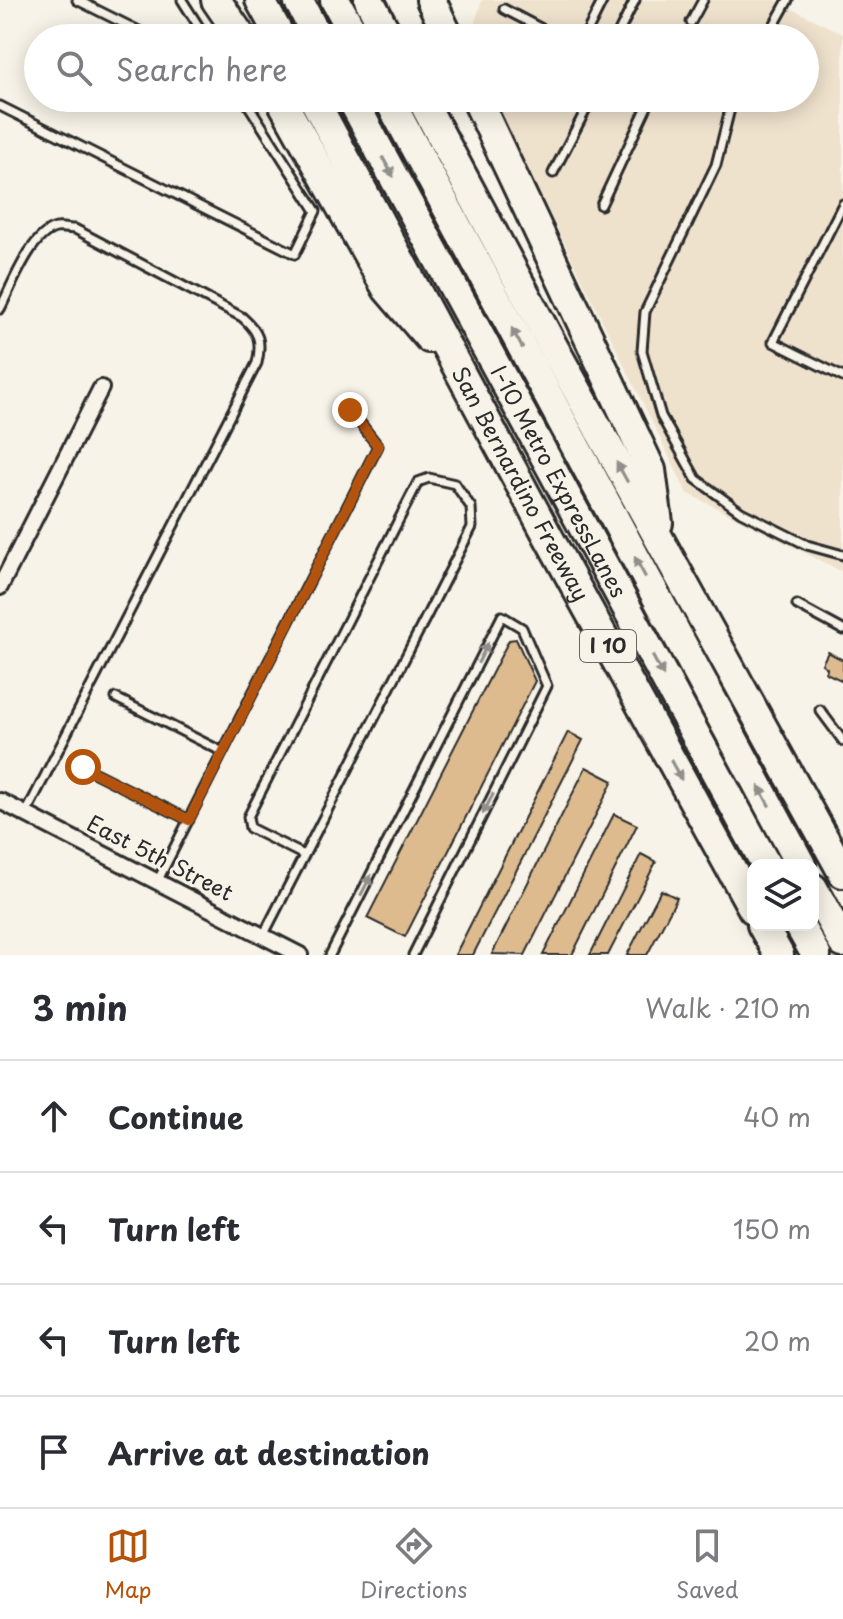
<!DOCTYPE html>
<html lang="en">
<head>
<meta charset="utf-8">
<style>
	:root { --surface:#fff; --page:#f7f7f7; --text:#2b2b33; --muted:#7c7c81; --line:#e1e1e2; --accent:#b45309 }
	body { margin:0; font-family:"Playpen Sans",sans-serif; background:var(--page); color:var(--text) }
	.controls { position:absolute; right:24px; bottom:24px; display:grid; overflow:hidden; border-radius:16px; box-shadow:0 4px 20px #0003 }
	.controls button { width:72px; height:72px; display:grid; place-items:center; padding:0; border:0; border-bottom:2px solid var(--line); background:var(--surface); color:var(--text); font:40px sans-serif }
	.stop { position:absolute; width:24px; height:24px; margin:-18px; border:6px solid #b45309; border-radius:50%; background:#fff }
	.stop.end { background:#b45309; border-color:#fff; box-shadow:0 2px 8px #0008 }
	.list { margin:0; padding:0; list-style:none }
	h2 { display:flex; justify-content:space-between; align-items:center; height:104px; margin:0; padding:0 32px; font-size:34px }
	h2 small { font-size:26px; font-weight:400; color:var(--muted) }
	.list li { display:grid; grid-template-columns:52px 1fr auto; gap:24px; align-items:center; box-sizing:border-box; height:112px; padding:0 32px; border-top:2px solid var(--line) }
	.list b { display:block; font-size:30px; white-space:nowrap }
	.list em { font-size:26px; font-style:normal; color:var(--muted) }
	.icon { flex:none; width:44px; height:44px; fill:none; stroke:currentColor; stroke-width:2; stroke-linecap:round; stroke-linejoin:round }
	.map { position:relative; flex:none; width:843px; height:955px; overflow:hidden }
	.search { position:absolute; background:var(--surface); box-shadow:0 4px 20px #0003; left:24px; right:24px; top:24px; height:88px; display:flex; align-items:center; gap:20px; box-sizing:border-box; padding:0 28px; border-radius:44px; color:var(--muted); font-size:30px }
	.sheet { height:552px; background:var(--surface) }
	nav { display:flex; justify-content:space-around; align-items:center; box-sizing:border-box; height:112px; border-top:2px solid var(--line); background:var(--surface); font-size:22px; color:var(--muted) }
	nav a { display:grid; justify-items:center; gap:4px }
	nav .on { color:var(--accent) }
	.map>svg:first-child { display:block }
	.built { fill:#efe2cd }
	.building { fill:#ddbb8f; stroke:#2b2b2b; stroke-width:2 }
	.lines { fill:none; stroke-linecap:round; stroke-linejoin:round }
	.service-casing { stroke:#2b2b2b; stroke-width:13 }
	.minor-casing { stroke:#2b2b2b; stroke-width:20 }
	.motorway-casing { stroke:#2b2b2b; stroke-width:34 }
	.service { stroke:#f7f3e8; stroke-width:7 }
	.minor { stroke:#f7f3e8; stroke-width:14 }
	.motorway { stroke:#f7f3e8; stroke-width:28 }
	.oneway { fill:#918f8a }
	.route { stroke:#b45309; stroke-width:10 }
	.labels { text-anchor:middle; stroke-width:6; stroke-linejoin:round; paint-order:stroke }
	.shield { fill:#f7f3e8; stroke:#686764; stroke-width:2 }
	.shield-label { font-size:20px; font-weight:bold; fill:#2b2b2b }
	.street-label { font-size:22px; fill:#2b2b2b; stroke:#f7f3e8 }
</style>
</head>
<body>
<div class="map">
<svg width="843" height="955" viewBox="0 0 843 955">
	<rect width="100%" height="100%" fill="#f7f3e8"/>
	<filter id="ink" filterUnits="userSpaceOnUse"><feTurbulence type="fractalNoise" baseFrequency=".0125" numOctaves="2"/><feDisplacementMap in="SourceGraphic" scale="16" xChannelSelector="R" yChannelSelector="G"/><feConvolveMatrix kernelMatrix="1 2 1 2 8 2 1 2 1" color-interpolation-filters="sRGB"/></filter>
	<g filter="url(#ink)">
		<path class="built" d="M 482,0 L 775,0 L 843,34 L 843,572 L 687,493 L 493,98 L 805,98 L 805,38 L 470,38 Z"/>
		<path class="building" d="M 516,639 L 535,681 L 405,937 L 367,918 L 509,640 Z
			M 828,652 L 843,660 L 843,681 L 826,673 L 827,668 L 822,664 Z
			M 568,732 L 583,740 L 473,955 L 455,955 Z
			M 586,767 L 613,781 L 525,955 L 492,954 Z
			M 614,814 L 637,825 L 572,955 L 543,955 Z
			M 641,854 L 656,862 L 608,955 L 590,955 Z
			M 661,890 L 677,898 L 647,955 L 627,955 Z"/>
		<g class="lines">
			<defs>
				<path id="service" d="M 77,0 L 153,38
					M 182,0 L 206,38
					M 504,9 L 559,38
					M 691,22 L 703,0
					M 584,38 L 603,0
					M 616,38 L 635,0
					M 767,38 L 788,0
					M 735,98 L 730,109 L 716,165 L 645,312 L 642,351 L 661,416 L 696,479 L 741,512 L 807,545 L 843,555
					M 0,106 L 295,254 L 316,211 L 244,98
					M 553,173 L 592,98
					M 843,204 L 773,342 L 843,377
					M 601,205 L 651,98
					M 0,309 C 11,288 31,233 56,228 C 61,227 69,229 75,229 L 242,317 C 259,332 262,341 257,363 L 26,813
					M 797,605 L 843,630
					M 116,698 L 223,752
					M 820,710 L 843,741
					M 83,767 L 189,820
					M 157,882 L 378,446 L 350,410
					M 263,936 L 472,527 L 471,507 L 455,484 L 429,478 L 418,482 L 248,817 L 250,828 L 304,855
					M 330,955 L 502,616 L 522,628 L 547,686 L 413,955"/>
				<path id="minor" d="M 0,587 L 101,388
					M 0,801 L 300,955"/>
				<g id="motorway">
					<path d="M 216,0 L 242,38"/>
					<path d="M 260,0 L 281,38"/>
					<path d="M 298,0 L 318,38"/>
					<path d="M 335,0 L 356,38"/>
					<path d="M 369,0 L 389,38"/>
					<path d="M 431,0 L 449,38"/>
					<path d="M 280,98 L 387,289 L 429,338"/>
					<path id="s1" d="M 313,98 L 549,538 L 753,909"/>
					<path id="s2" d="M 351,98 L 766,865"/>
					<path d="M 388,98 L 801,865"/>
					<path d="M 421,98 L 555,350 L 843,873"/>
					<path d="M 476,98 L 651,470 L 658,523"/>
					<path d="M 813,888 L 843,943"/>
					<path d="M 762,925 L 779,955"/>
					<path d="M 799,925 L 816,955"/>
				</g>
			</defs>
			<use href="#service" class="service-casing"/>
			<use href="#minor" class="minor-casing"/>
			<use href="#motorway" class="motorway-casing"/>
			<use href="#service" class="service"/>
			<use href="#minor" class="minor"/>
			<use href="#motorway" class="motorway"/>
		</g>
		<defs><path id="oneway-solid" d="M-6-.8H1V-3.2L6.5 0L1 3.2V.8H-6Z" transform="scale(2)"/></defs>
		<g class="oneway">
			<use href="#oneway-solid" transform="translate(388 167) rotate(61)"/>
			<use href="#oneway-solid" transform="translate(517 338) rotate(-118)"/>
			<use href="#oneway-solid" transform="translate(622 472) rotate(-119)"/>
			<use href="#oneway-solid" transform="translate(640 567) rotate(-118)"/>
			<use href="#oneway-solid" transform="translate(483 653) rotate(-63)"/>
			<use href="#oneway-solid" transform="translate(658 666) rotate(62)"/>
			<use href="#oneway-solid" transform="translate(676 770) rotate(61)"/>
			<use href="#oneway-solid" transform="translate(764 796) rotate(-118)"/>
			<use href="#oneway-solid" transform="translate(488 804) rotate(117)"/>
			<use href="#oneway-solid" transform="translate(366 885) rotate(-63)"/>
		</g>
	</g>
	<g class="lines" filter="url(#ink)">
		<path class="route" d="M 83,767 L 189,820 L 378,446 L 350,410"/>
	</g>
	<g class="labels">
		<rect class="shield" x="580" y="630" width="56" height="32" rx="6"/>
		<g class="shield-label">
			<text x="608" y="653">I 10</text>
		</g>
		<g class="street-label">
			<text dy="8" stroke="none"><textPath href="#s2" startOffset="436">I-10 Metro ExpressLanes</textPath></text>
			<text dy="8" stroke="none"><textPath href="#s1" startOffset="438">San Bernardino Freeway</textPath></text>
			<text transform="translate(160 858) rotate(27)" y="8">East 5th Street</text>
		</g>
	</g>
</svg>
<div class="controls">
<button><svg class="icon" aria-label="layers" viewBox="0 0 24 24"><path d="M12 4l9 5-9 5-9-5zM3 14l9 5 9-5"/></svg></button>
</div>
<div class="stop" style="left:83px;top:767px"></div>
<div class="stop end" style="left:350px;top:410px"></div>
<div class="search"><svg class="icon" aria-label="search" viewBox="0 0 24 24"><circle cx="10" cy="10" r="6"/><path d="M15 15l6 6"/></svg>Search here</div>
</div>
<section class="sheet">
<h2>3 min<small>Walk · 210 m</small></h2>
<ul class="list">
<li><svg class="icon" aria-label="ahead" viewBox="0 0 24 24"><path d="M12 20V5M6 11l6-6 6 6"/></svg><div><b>Continue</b></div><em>40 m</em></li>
<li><svg class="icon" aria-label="left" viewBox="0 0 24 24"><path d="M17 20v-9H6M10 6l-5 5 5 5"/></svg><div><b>Turn left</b></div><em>150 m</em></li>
<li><svg class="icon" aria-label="left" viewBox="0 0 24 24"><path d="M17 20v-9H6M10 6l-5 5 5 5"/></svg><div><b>Turn left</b></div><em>20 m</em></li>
<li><svg class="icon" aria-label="arrive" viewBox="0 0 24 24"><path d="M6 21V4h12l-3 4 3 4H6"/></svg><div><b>Arrive at destination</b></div></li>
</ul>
</section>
<nav>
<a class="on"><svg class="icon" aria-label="map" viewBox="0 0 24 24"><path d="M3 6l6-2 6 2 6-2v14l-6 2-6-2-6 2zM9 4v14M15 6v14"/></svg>Map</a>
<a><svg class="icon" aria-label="directions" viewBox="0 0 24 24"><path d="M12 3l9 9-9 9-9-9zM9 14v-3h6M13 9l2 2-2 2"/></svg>Directions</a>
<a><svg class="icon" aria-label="saved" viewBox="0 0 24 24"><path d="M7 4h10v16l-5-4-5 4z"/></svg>Saved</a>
</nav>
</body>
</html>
